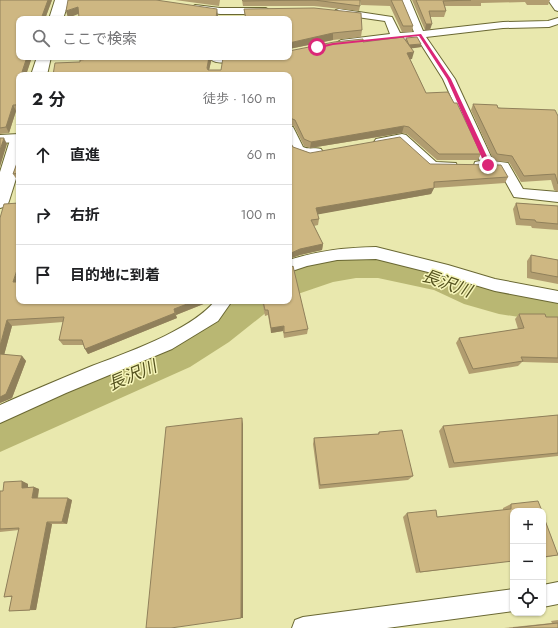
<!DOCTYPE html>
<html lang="ja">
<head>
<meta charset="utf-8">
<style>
	:root { --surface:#fff; --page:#f6f6f6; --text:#202124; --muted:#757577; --line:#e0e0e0 }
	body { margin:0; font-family:Jost,"Noto Sans JP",sans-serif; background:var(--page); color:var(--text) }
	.controls { position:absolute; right:12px; bottom:12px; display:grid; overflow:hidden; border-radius:8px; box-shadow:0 1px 3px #0004 }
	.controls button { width:36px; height:36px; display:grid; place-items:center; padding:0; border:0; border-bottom:1px solid var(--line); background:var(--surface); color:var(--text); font:20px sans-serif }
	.stop { position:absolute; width:12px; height:12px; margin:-9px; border:3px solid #db2777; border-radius:50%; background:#fff }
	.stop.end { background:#db2777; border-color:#fff; box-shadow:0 1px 4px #0008 }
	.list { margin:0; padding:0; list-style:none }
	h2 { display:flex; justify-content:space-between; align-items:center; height:52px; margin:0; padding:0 16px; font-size:17px }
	h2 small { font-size:13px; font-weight:400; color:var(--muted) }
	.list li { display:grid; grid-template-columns:26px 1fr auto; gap:12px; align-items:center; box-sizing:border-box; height:60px; padding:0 16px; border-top:1px solid var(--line) }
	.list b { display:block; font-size:15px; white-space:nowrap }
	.list em { font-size:13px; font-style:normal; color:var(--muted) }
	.icon { flex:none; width:22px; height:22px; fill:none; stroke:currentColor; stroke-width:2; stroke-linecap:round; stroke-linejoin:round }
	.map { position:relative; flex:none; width:558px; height:628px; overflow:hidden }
	.search { position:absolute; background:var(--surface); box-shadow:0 1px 3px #0004; left:16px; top:16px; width:276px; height:44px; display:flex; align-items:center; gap:10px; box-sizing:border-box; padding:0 14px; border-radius:8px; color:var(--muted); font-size:15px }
	.panel { position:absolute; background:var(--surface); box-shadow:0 1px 3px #0004; left:16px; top:72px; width:276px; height:232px; border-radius:8px }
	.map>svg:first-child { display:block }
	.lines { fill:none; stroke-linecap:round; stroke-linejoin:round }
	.river { fill:#b9b773; fill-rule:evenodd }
	.street-casing { stroke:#6a6833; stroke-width:2 }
	.primary-casing { stroke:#6a6833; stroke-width:2 }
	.street { fill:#fff; fill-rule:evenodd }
	.primary { fill:#fff; fill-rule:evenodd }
	.wall { fill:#b19d70 }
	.shaded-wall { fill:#90805b }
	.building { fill:#ceb782; stroke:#90805b }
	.route { fill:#db2777 }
	.labels { text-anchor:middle; stroke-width:3; stroke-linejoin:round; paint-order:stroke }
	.water-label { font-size:17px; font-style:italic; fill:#55531f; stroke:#f7f6bb }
</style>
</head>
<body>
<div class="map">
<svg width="558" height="628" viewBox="0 0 558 628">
	<rect width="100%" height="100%" fill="#e9e8ae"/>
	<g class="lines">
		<path class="river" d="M 356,252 C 392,250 429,260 463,272 C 471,275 478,280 485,282 C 508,290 534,291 558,293 L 558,323 L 499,314 L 464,304 L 434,290 L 378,278 L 356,278 L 333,282 L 289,297 L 289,269 L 321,258 Z
			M 230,301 L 273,301 L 268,311 L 229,342 L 190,367 L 0,452 L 0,412 L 164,343 L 203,320 Z"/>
		<defs>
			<path id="street" d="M 400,0 L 410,0 L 423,31 L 503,22 L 548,21 L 558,18 L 558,24 L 549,27 L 503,28 L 426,37 L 455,79 L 493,161 L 508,163 L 523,189 L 558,192 L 558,202 L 514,197 L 499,170 L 475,168 L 474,165 L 475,162 L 480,161 L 443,79 L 417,38 L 397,41 L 337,45 L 336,43 L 341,40 L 390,34 L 385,21 L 336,14 L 334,12 L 336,10 L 339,9 L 392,17 L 400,33 L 414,32 Z
				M 548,0 L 558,0 L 558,11 L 555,10 Z
				M 195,5 L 220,8 L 266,8 L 271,11 L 266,14 L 220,14 L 192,10 L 190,8 Z
				M 216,57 L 247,57 C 243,62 216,65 212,60 Z
				M 289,126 L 293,127 L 303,147 C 310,150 315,147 321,149 L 323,152 L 321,155 L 309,158 L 294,153 L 289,144 Z
				M 19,134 L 19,142 L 0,143 L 0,135 Z
				M 402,134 L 406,135 L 436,162 L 456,163 L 457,166 L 456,169 C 428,177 418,159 399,143 L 380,146 L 376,145 L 374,142 L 376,139 Z
				M 376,247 L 448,265 L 495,279 L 558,291 L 558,303 L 495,291 L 448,277 L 376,259 L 337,260 L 307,266 L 289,272 L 289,260 C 321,250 343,248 376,247 Z
				M 215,301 L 232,301 L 218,321 L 172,349 L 66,393 L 0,423 L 0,405 C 29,392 58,380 87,368 C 125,353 189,332 215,301 Z
				M 558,582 L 558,604 L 543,607 L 543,585 Z
				M 513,589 L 513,611 L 387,628 L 292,628 L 295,620 L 303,617 Z"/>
			<path id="primary" d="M 55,0 L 69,0 L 63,19 L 49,19 Z
				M 37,57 L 51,57 L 47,75 L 31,75 Z
				M 19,134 L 19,169 L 9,201 L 7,206 L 0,208 L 0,172 L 10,140 L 13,136 Z"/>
		</defs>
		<use href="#street" class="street-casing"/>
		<use href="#primary" class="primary-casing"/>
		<use href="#street" class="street"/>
		<use href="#primary" class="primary"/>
	</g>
	<path class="wall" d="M 0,0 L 52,0 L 45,19 L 19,19 L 32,57 L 26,75 L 19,75 L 19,111 L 16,111 L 9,133 L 0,134 Z
		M 175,0 L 220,0 L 219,6 Z
		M 242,0 L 360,0 L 360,6 L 359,11 L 314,6 L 243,6 Z
		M 360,0 L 402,0 L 413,26 L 412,32 L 402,32 L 390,6 L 361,5 Z
		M 412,0 L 550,0 L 548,5 L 527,5 L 525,2 L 481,3 L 481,6 L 445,6 L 446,11 L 444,17 L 430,17 L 430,30 L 425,30 Z
		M 244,9 L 362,30 L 361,37 L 333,40 L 289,49 L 289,19 L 245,19 Z
		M 406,38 L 421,47 L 411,48 L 412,59 L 410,59 L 426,93 L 481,154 L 478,160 L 437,160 L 407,134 L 402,133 L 310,148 L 304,146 L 294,126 L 289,125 L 289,75 L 80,62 L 89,59 L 88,57 L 212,57 L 209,70 L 221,70 L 289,57 L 363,42 L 405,40 Z
		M 473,104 L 558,116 L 558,192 L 554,190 L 551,180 L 521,182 L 509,162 L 494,161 L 471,110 Z
		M 19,135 L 19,180 L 17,180 L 13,174 L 17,163 Z
		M 289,140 L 293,147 L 310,153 L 430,164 L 508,177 L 505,183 L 434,188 L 431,194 L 317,214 L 319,219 L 318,225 L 314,226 L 323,244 L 322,250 L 300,255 L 289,259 Z
		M 516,203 L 558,206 L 558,230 L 532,228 L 531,226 L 516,225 L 513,209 Z
		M 0,218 L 19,301 L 211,301 L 176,315 L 177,318 L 88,354 L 85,349 L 83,345 L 63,345 L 59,340 L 63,322 L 12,326 L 4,355 L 22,356 L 26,361 L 12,398 L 0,403 Z
		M 531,255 L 558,260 L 558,284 L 527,278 L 527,261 Z
		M 262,301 L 289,301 L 308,329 L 307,334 L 284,338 L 283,331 L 271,333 L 268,315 L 265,316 Z
		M 519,314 L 546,317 L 558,317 L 558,363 L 522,362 L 518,366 L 469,374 L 456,343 L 459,338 L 518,329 L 515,319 Z
		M 558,415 L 558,456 L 449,468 L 439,431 L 443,426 Z
		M 379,432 L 413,476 L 408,480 L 319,489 L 313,444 L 314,438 L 378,434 Z
		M 22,481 L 28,484 L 28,487 L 34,487 L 39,489 L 38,498 L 72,500 L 67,524 L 52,524 L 36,610 L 9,611 L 12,597 L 4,597 L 19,530 L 0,532 L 0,491 L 3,491 Z
		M 511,504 L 513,511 L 513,561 L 416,573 L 403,517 L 407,513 L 437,517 L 503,510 L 503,508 Z
		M 543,515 L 558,555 L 543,558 Z
		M 558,620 L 558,628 L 504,628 L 552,623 L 551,621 Z"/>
	<path class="shaded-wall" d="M 48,0 L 52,0 L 45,19 L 41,19 Z
		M 78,7 L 81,13 L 68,18 L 66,11 Z
		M 217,9 L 218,15 L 218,19 L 216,19 Z
		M 426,24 L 432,24 L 430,30 L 425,30 Z
		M 333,33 L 333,40 L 289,49 L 289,43 Z
		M 421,44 L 421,47 L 408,49 L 408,45 Z
		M 414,52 L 412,59 L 405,60 L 407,53 Z
		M 27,57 L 32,57 L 26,75 L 21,75 Z
		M 209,57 L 212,57 L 208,75 L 207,68 Z
		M 19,96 L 19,111 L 16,105 Z
		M 13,105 L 16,111 L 9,133 L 6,127 Z
		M 404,126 L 402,133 L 310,148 L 311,142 Z
		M 4,138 L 7,144 L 0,167 L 0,150 Z
		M 434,188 L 431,194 L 315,215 L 316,208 Z
		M 323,244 L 322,250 L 300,255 L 289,259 L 289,254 L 300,249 Z
		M 19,264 L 19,284 L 13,282 Z
		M 195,301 L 211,301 L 176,315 L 174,309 Z
		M 175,313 L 177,318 L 88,354 L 85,349 Z
		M 7,320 L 12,326 L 3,359 L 0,356 L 0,346 Z
		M 284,326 L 283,331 L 271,333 L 271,328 Z
		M 22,356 L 26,361 L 12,398 L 0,403 L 0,397 Z
		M 242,418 L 243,424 L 243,618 L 241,618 Z
		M 22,481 L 28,484 L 28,490 L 22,488 Z
		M 34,487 L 39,489 L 37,500 L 32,498 Z
		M 68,498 L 72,500 L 67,524 L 62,522 Z
		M 47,522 L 52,524 L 36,610 L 30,610 Z"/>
	<path class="building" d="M 0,0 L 48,0 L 41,19 L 19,19 L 19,57 L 27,57 L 21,75 L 19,75 L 19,96 L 16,105 L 13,105 L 6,127 L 0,128 Z
		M 68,0 L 156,0 L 217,9 L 216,19 L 84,19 L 84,18 L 79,18 L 78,7 L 66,11 Z
		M 242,0 L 360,0 L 360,6 L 314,0 L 243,1 Z
		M 391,0 L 402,0 L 413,26 L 403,26 Z
		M 416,0 L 471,0 L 443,1 L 446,11 L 429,11 L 432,24 L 426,24 Z
		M 314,8 L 361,13 L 362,30 L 333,33 L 289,43 L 289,19 L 246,19 L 244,9 Z
		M 403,37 L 414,52 L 407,53 L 426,93 L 448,92 L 454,103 L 457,103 L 481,154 L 439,154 L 409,127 L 404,126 L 311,142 L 304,139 L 295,120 L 290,118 L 289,118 L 289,75 L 53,75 L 55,63 L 80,62 L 80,60 L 89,59 L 88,57 L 209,57 L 207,68 L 208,70 L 221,70 L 223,58 L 228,57 L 289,57 L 289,51 L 334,42 L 363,39 L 363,42 Z
		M 417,37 L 421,44 L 409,45 L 406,38 Z
		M 473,104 L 497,105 L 498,108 L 555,110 L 558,116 L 558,184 L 555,174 L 524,176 L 512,156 L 497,154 Z
		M 17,135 L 19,135 L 19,173 L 13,174 L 17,163 Z
		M 400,137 L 430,164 L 501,165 L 508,177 L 434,182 L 434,188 L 316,208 L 319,219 L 311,220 L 323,244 L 300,249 L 289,254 L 289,140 L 293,147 L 310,153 Z
		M 0,138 L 4,138 L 0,150 Z
		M 19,203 L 19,264 L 13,282 L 19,282 L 19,301 L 195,301 L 174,309 L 175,313 L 85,349 L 82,340 L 59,340 L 64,317 L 7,320 L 0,346 L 0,218 L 4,204 Z
		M 516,203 L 558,206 L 558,224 L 536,222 L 535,220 L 520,219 Z
		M 531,255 L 558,260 L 558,277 L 531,272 Z
		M 293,266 L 308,329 L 284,333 L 284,326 L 271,328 L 268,310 L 265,310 L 263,301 L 289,301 L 289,267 L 290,268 Z
		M 519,314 L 545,314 L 546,317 L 558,317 L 558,358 L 521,357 L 523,361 L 473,369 L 459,338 L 524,328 Z
		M 0,354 L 22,356 L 6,394 L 0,397 Z
		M 558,415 L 558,453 L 454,463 L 443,426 Z
		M 242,418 L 241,618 L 171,628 L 146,628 L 166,427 Z
		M 402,430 L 413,476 L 320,485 L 314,438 L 379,434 L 379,432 Z
		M 22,481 L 22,488 L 34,487 L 32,498 L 68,498 L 62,522 L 47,522 L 30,610 L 9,611 L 12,596 L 4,597 L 19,528 L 0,529 L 0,491 L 3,491 L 4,482 Z
		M 538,501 L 542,511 L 513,511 L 513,561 L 420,572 L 407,513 L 436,510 L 437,517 L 511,509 L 511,504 Z
		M 543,515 L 558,555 L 543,557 Z
		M 558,623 L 558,628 L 513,628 Z"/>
	<path class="route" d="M 421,34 L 451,79 L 491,165 L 490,166 L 485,165 L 447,79 L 419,36 L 333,45 L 317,49 L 315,47 L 333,43 Z"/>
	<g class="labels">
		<g class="water-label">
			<text transform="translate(447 283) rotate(20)" y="6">長沢川</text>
			<text transform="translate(132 375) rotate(-23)" y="6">長沢川</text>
		</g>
	</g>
</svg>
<div class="controls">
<button>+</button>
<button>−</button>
<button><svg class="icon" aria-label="locate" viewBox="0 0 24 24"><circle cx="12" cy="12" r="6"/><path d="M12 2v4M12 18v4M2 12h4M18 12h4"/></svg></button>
</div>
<div class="stop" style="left:317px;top:47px"></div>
<div class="stop end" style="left:488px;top:165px"></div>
<div class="search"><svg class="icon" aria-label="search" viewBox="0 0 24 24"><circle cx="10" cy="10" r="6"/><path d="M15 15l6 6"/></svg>ここで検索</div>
<section class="panel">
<h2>2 分<small>徒歩 · 160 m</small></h2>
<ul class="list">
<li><svg class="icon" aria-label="ahead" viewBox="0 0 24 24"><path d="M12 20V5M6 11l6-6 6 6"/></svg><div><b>直進</b></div><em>60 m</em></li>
<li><svg class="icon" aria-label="right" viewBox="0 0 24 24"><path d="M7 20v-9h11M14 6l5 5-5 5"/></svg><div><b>右折</b></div><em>100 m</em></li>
<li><svg class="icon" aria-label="arrive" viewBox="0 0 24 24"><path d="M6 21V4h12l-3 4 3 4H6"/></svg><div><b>目的地に到着</b></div></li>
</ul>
</section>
</div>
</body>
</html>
